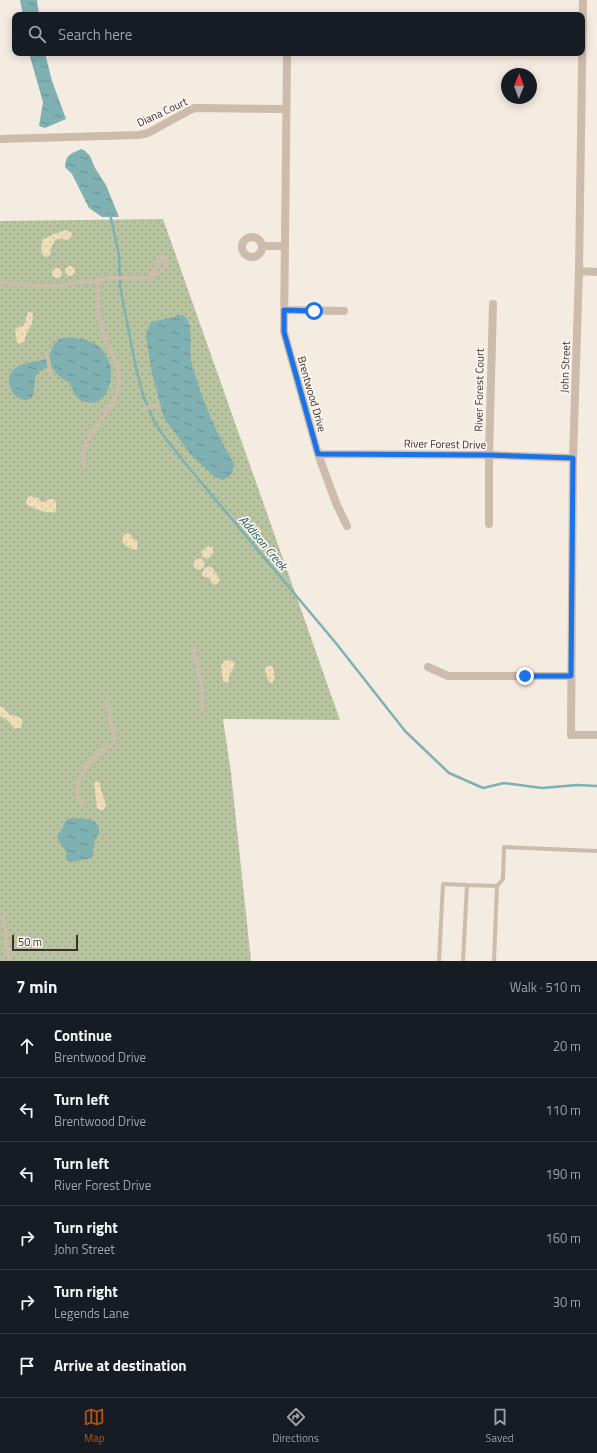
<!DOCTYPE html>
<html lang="en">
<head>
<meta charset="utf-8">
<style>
	:root { --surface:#171b24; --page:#242831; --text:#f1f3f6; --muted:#9ea1a6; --line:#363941; --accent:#b45309 }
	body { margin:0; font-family:"Titillium Web",sans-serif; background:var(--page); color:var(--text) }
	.compass { position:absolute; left:501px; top:68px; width:36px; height:36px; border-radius:50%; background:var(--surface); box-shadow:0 2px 10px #0003; rotate:1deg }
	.scale { position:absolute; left:12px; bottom:10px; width:66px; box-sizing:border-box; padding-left:4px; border:2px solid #3b302b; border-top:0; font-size:11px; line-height:14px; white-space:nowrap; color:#3b302b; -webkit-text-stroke:3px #fbf5ee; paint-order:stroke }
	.stop { position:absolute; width:12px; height:12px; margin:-9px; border:3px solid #1a73e8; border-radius:50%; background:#fff }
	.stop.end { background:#1a73e8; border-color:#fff; box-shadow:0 1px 4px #0008 }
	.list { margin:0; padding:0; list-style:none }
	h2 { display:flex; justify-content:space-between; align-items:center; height:52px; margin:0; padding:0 16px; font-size:17px }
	h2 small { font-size:13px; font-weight:400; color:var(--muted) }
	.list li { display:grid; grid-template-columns:26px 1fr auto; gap:12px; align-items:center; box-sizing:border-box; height:64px; padding:0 16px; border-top:1px solid var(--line) }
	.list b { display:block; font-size:15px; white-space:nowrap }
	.list p { margin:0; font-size:13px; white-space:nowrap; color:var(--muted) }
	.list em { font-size:13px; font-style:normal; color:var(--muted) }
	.icon { flex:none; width:22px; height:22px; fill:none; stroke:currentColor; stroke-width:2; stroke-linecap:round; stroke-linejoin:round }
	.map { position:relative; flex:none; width:597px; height:961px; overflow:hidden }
	.search { position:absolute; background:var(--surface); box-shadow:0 2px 10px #0003; left:12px; right:12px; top:12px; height:44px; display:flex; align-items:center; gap:10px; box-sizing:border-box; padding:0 14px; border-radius:8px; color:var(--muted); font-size:15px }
	.sheet { height:436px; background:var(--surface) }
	nav { display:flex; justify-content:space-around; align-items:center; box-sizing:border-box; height:56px; border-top:1px solid var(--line); background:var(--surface); font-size:11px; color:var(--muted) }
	nav a { display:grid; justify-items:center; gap:2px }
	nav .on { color:var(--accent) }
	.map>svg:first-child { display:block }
	.grass { fill:url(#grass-dots) }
	.sand { fill:url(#sand-dots) }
	.water { fill:url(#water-ripples) }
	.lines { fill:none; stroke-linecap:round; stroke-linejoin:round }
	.stream { stroke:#7fb0b2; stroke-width:2.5 }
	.service { stroke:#cdbbac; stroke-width:4 }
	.minor { stroke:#cdbbac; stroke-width:8 }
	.route { stroke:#1a73e8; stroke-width:5 }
	.labels { text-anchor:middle; stroke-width:3.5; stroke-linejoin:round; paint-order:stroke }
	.street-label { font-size:11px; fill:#3b302b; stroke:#fbf5ee }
	.water-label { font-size:12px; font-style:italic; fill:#1f5a5e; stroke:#fbf5ee }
</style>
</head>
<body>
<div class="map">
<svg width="597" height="961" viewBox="0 0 597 961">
	<defs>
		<pattern id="grass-dots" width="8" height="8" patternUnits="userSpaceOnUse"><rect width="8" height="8" fill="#b8c4a0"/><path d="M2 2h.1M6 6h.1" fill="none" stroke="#97a083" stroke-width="1.8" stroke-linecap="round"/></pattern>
		<pattern id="sand-dots" width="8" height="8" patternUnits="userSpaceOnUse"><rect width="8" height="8" fill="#efdcb8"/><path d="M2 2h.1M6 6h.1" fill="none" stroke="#cebd9e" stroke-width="1.8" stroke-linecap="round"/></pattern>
		<pattern id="water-ripples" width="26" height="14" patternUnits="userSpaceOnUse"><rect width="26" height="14" fill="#7fb0b2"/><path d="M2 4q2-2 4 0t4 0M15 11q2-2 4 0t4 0" fill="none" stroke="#699091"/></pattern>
	</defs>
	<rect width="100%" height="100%" fill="#f4ebe1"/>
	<path class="grass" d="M 163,219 L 340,720 L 223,719 L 231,773 L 251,961 L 0,961 L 0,221 Z"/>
	<path class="sand" d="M 66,230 L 72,233 L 71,238 C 67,242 60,237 55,240 L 51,248 L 50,255 L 47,257 L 44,256 L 41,251 L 42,240 L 54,234 Z
		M65 271a5 5 0 1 1 10 0a5 5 0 1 1-10 0Z
		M52 273a5 5 0 1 1 10 0a5 5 0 1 1-10 0Z
		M 28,312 L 33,313 L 32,324 L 27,332 L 24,342 L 19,344 L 17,342 L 15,332 L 17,328 L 24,325 Z
		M 30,496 L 38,498 L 41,502 L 45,502 L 49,499 L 53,499 L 56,502 L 56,511 C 48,516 35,508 27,505 L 26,502 L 27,498 Z
		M 126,533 L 130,534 L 133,539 L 137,541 L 138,547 L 136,550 C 130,549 122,545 122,538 Z
		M 208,546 L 212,547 L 214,552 L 209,558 L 206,559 L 202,556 L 201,552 Z
		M193.5 564a5.5 5.5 0 1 1 11 0a5.5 5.5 0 1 1-11 0Z
		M 206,567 L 212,567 C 214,572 218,575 220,580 L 216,585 L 213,584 L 208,577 L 204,577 L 202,575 L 203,570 Z
		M 228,660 L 232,661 L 235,664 C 233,672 229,670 229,681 L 227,683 L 223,681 L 221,667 L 224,661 Z
		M 266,666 L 272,666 C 275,671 276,679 272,683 L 269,682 L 265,671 Z
		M 0,706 L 3,707 L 10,715 L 16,716 L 22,719 L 22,727 L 15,729 L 7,720 L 0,716 Z
		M 96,781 L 100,783 C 100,791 105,798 106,806 L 103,810 L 99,810 L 97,808 L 94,782 Z"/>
	<path class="water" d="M 20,0 L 37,0 L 39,15 L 23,15 Z
		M 29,53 L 45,53 L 52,81 L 66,119 L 45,128 L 39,126 L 43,102 Z
		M 81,149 L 84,150 L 90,156 L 95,168 L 106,185 L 119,217 L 102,217 L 89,208 L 72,174 L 65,167 C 66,154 71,154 81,149 Z
		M 177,315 C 196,312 189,349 191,359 C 191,364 194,369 195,374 C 204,406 218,435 234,464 L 232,473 L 227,478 L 223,480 L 215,477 L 191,455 L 164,418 L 152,374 L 146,335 L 151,322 L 174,317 Z
		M 65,337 C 75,338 87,339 95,344 C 127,365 106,417 79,399 C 74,395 73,388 69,383 C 66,380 60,378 57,374 C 55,372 53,369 51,367 C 28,372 38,382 32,398 C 15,407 2,381 13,370 C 22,361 37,363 48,358 C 53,348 52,341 65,337 Z
		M 68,819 C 77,818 97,816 99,829 C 100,834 95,839 94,844 C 93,848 93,852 93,856 L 91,858 L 71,862 L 67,861 L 66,852 L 57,838 L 58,834 C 64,831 62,823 68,819 Z"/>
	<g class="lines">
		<path class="stream" d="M 110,214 L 119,255 L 120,286 L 136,368 L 143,395 L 154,421 L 162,434 L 189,468 L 335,642 L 405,731 L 449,773 L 483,788 L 504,783 L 542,788 L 577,785 L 597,786"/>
		<path class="service" d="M 0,283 L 55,286 L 114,278 L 149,277 L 162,271 L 167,263 L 166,259 L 163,257 L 159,258 L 154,271 L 149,277
			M 47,354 L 51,375
			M 143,409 L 157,405
			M 84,466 L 83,453 L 85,446 C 94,426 111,410 118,390 C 125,367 108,351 102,330 C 98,314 97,296 97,281
			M 193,649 C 198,668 205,691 201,712
			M 82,804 C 80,801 77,797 77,793 C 75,780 90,759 100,752 C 105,747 111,747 115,741 L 107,700
			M 467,885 L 497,886
			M 3,916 L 9,961
			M 439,961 L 443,884 L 467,885 L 463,961
			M 494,961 L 497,886 L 503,879 L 504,847 L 597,851"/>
		<path class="minor" d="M 583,0 L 579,271 L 573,458 L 571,735 L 597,735
			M 287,57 L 284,332 L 318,454 L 336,503 L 347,526
			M 0,139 L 139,135 L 148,133 L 190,110 L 195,108 L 286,109
			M242 247a10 10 0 1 1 20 0a10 10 0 1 1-20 0Z
			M 262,246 L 284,246
			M 579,271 L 597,272
			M 284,310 L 344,311
			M 318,454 L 489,455 L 573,458
			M 489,524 L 489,455 L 493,304
			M 428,667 L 448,676 L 571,676"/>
	</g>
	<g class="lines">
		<path class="route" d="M 314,311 L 284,310 L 284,332 L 318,454 L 489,455 L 573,458 L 571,676 L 525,676"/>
	</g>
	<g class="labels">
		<g class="street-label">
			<text transform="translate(162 112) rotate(-25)" y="4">Diana Court</text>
			<text transform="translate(565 367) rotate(-88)" y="4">John Street</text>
			<text transform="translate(479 390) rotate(-89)" y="4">River Forest Court</text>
			<text transform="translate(312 394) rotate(74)" y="4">Brentwood Drive</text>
			<text transform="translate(445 444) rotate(1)" y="4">River Forest Drive</text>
		</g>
		<g class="water-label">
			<text transform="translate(263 543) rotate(50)" y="4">Addison Creek</text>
		</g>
	</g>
</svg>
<svg class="compass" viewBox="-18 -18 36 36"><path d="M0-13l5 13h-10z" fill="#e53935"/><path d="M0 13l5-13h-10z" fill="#9ea1a6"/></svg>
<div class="scale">50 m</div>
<div class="stop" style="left:314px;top:311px"></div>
<div class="stop end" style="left:525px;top:676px"></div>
<div class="search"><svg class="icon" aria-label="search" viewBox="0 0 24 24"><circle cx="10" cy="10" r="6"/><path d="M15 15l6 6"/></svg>Search here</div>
</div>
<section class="sheet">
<h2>7 min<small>Walk · 510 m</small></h2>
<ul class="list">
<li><svg class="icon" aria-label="ahead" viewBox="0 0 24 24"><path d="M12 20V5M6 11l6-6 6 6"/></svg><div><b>Continue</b><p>Brentwood Drive</p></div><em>20 m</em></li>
<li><svg class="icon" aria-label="left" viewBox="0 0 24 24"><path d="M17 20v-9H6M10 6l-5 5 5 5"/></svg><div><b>Turn left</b><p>Brentwood Drive</p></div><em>110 m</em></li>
<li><svg class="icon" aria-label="left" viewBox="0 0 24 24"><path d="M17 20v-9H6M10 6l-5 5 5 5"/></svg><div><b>Turn left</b><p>River Forest Drive</p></div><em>190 m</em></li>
<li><svg class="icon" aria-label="right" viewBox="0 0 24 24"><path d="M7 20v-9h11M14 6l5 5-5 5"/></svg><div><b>Turn right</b><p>John Street</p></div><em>160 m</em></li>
<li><svg class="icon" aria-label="right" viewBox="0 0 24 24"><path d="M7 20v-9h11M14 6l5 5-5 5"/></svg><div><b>Turn right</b><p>Legends Lane</p></div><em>30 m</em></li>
<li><svg class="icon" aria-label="arrive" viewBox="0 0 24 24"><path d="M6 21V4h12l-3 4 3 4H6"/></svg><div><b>Arrive at destination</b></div></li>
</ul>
</section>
<nav>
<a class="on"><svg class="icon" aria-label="map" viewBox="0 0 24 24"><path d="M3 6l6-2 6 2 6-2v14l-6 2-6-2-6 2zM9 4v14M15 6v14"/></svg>Map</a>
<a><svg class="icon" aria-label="directions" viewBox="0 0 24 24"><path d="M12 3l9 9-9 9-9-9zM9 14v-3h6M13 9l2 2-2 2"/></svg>Directions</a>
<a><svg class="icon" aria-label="saved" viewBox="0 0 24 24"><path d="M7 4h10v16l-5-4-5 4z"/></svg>Saved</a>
</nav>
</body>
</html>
